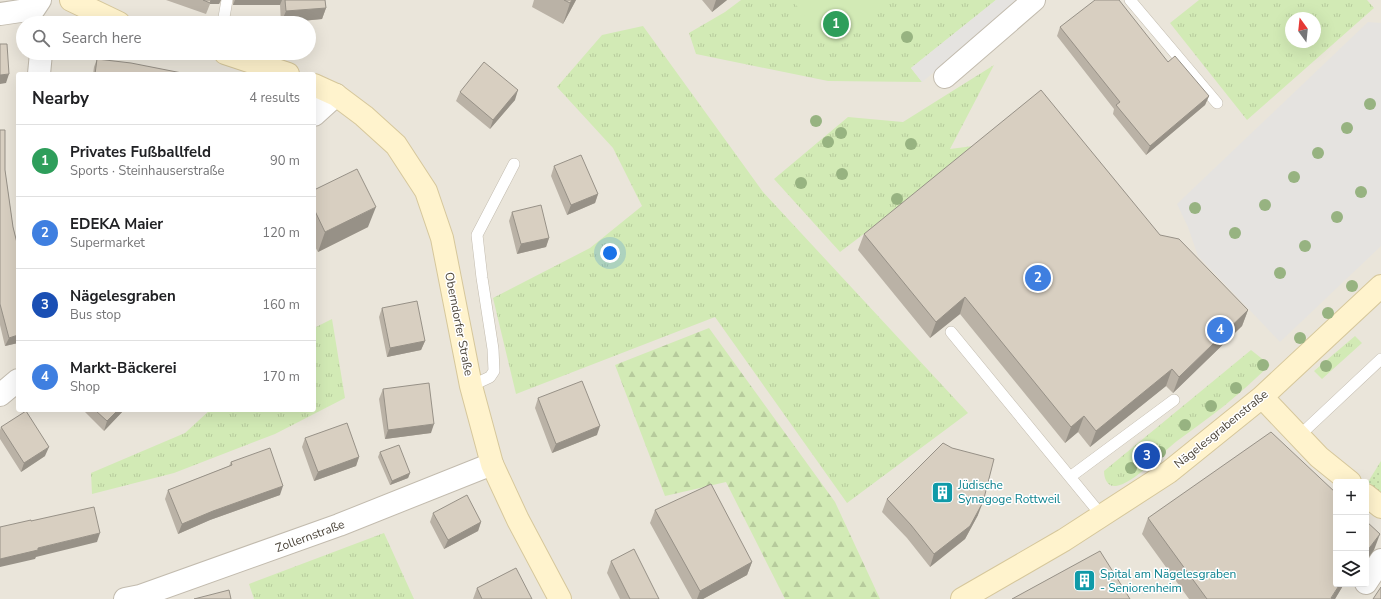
<!DOCTYPE html>
<html lang="en">
<head>
<meta charset="utf-8">
<style>
	:root { --surface:#fff; --page:#f2f2f2; --text:#202124; --muted:#757577; --line:#e0e0e0; --accent:#fc3f1d }
	body { margin:0; font-family:"Nunito Sans",sans-serif; background:var(--page); color:var(--text) }
	.controls { position:absolute; right:12px; bottom:12px; display:grid; overflow:hidden; border-radius:4px; box-shadow:0 4px 16px #0002 }
	.controls button { width:36px; height:36px; display:grid; place-items:center; padding:0; border:0; border-bottom:1px solid var(--line); background:var(--surface); color:var(--text); font:20px sans-serif }
	.compass { position:absolute; left:1285px; top:12px; width:36px; height:36px; border-radius:50%; background:var(--surface); box-shadow:0 4px 16px #0002; rotate:345deg }
	.you { position:absolute; left:610px; top:253px; width:14px; height:14px; margin:-10px; border:3px solid #fff; border-radius:50%; background:#1a73e8; box-shadow:0 0 0 6px #1a73e833 }
	.badge { display:grid; place-items:center; width:26px; height:26px; border-radius:50%; background:var(--accent); color:#fff; font-size:13px; font-weight:700 }
	.pin { position:absolute; translate:-50% -50%; border:2px solid #fff; box-shadow:0 1px 4px #0006 }
	.list { margin:0; padding:0; list-style:none }
	h2 { display:flex; justify-content:space-between; align-items:center; height:52px; margin:0; padding:0 16px; font-size:17px }
	h2 small { font-size:13px; font-weight:400; color:var(--muted) }
	.list li { display:grid; grid-template-columns:26px 1fr auto; gap:12px; align-items:center; box-sizing:border-box; height:72px; padding:0 16px; border-top:1px solid var(--line) }
	.list b { display:block; font-size:15px; white-space:nowrap }
	.list p { margin:0; font-size:13px; white-space:nowrap; color:var(--muted) }
	.list em { font-size:13px; font-style:normal; color:var(--muted) }
	.icon { flex:none; width:22px; height:22px; fill:none; stroke:currentColor; stroke-width:2; stroke-linecap:round; stroke-linejoin:round }
	.map { position:relative; flex:none; width:1381px; height:599px; overflow:hidden }
	.search { position:absolute; background:var(--surface); box-shadow:0 4px 16px #0002; left:16px; top:16px; width:300px; height:44px; display:flex; align-items:center; gap:10px; box-sizing:border-box; padding:0 14px; border-radius:22px; color:var(--muted); font-size:15px }
	.panel { position:absolute; background:var(--surface); box-shadow:0 4px 16px #0002; left:16px; top:72px; width:300px; height:340px; border-radius:4px }
	.map>svg:first-child { display:block }
	.residential { fill:#eae5da; fill-rule:evenodd }
	.grass { fill:url(#grass-tufts); fill-rule:evenodd }
	.forest { fill:url(#forest-firs) }
	.park { fill:url(#park-dots) }
	.pitch { fill:#d2eab5 }
	.parking { fill:#e5e3e0 }
	.lines { fill:none; stroke-linecap:round; stroke-linejoin:round }
	.lane-casing { stroke:#c2bbae; stroke-width:12 }
	.street-casing { stroke:#c2bbae; stroke-width:24 }
	.secondary-casing { stroke:#d6c79b; stroke-width:24 }
	.lane { stroke:#fff; stroke-width:11 }
	.street { stroke:#fff; stroke-width:22 }
	.secondary { stroke:#fff3cd; stroke-width:22 }
	.tree { fill:#97b381 }
	.wall { fill:#bab2a6 }
	.shaded-wall { fill:#979187 }
	.building { fill:#d8cfc1; stroke:#979187 }
	.labels { text-anchor:middle; stroke-width:3; stroke-linejoin:round; paint-order:stroke }
	.street-label { font-size:12px; fill:#4b4439; stroke:#fff }
	.culture-label { font-size:12px; fill:#0d838f; stroke:#fff; text-anchor:start }
</style>
</head>
<body>
<div class="map">
<svg width="1381" height="599" viewBox="0 0 1381 599">
	<defs>
		<pattern id="grass-tufts" width="24" height="20" patternUnits="userSpaceOnUse"><rect width="24" height="20" fill="#d2eab5"/><path d="M3 7l-1-3M5 7V3M7 7l1-3M15 17l-1-3M17 17v-4M19 17l1-3" fill="none" stroke="#b6ca9c"/></pattern>
		<pattern id="forest-firs" width="22" height="20" patternUnits="userSpaceOnUse"><rect width="22" height="20" fill="#d2eab5"/><path d="M5 1l3.5 6h-7zM16 11l3.5 6h-7z" fill="#b6ca9c"/></pattern>
		<pattern id="park-dots" width="8" height="8" patternUnits="userSpaceOnUse"><rect width="8" height="8" fill="#d2eab5"/><path d="M2 2h.1M6 6h.1" fill="none" stroke="#b6ca9c" stroke-width="1.8" stroke-linecap="round"/></pattern>
	</defs>
	<rect width="100%" height="100%" fill="#f6f3ec"/>
	<path class="residential" d="M 0,0 L 1381,0 L 1381,599 L 0,599 ZM 1291,18 L 1315,18 L 1315,42 L 1291,42 ZM 23,23 L 309,23 L 309,53 L 23,53 ZM 18,74 L 314,74 L 314,410 L 18,410 ZM 1336,482 L 1366,482 L 1366,584 L 1336,584 Z"/>
	<path class="grass" d="M 741,0 L 996,0 L 911,68 L 922,82 L 828,81 L 696,54 L 689,33 L 725,12 Z
		M 1199,0 L 1367,0 L 1374,8 L 1247,120 L 1170,23 ZM 1291,18 L 1315,18 L 1315,42 L 1291,42 Z
		M 643,26 L 763,192 L 968,413 L 847,503 L 715,317 L 516,394 L 493,298 L 590,248 L 642,206 L 613,148 L 557,87 L 602,35 Z
		M 994,65 L 950,149 L 981,145 L 840,252 L 774,179 L 848,117 L 903,122 Z
		M 332,319 L 345,398 L 275,434 L 174,473 L 92,494 L 91,473 L 185,433 L 210,410 L 314,410 L 314,328 Z
		M 1355,336 L 1362,343 L 1322,379 L 1314,371 Z
		M 1251,350 L 1270,365 C 1255,379 1240,393 1224,406 C 1209,418 1193,429 1177,441 C 1163,452 1133,484 1116,486 C 1107,487 1104,478 1104,471 Z
		M 384,533 L 414,599 L 254,599 L 249,584 Z"/>
	<path class="forest" d="M 709,328 L 835,502 L 880,599 L 785,599 L 726,482 L 665,496 L 615,365 Z"/>
	<path class="park" d="M 1381,461 L 1381,493 L 1368,482 Z"/>
	<path class="pitch" d="M 792,0 L 891,0 L 831,48 Z"/>
	<path class="parking" d="M 996,0 L 1023,0 L 922,82 L 911,68 Z
		M 1368,22 L 1381,23 L 1381,246 L 1280,342 L 1198,256 L 1188,227 L 1177,204 Z"/>
	<g class="lines">
		<defs>
			<path id="lane" d="M 1130,0 L 1217,103
				M 223,23 L 227,0
				M 951,332 L 1102,516
				M 471,386 L 490,377 L 494,371 L 493,349 L 482,278 L 477,235 L 514,164
				M 1299,436 L 1381,359
				M 1070,477 L 1174,400"/>
			<path id="street" d="M 0,14 L 34,9 L 40,0
				M 39,74 L 41,53
				M 945,77 L 1034,0
				M 314,115 L 336,95
				M 0,395 L 18,380
				M 1366,583 L 1381,560
				M 125,599 L 140,596 L 339,525 L 492,464"/>
			<path id="secondary" d="M 71,0 L 119,23
				M 225,53 L 288,74
				M 314,85 L 336,95 L 364,116 L 396,145 L 426,191 L 442,238 L 471,386 L 492,464 L 518,520 L 560,599
				M 1262,397 L 1319,457 L 1350,482
				M 1366,495 L 1381,507
				M 962,599 L 1064,540 L 1169,472 L 1262,397 L 1381,286"/>
		</defs>
		<use href="#lane" class="lane-casing"/>
		<use href="#street" class="street-casing"/>
		<use href="#secondary" class="secondary-casing"/>
		<use href="#lane" class="lane"/>
		<use href="#street" class="street"/>
		<use href="#secondary" class="secondary"/>
	</g>
	<g class="tree">
		<circle cx="907" cy="37" r="6"/>
		<circle cx="1370" cy="104" r="6"/>
		<circle cx="816" cy="121" r="6"/>
		<circle cx="1347" cy="128" r="6"/>
		<circle cx="841" cy="133" r="6"/>
		<circle cx="828" cy="142" r="6"/>
		<circle cx="911" cy="144" r="6"/>
		<circle cx="1318" cy="153" r="6"/>
		<circle cx="842" cy="174" r="6"/>
		<circle cx="1294" cy="177" r="6"/>
		<circle cx="801" cy="183" r="6"/>
		<circle cx="1361" cy="192" r="6"/>
		<circle cx="897" cy="199" r="6"/>
		<circle cx="1265" cy="205" r="6"/>
		<circle cx="1195" cy="208" r="6"/>
		<circle cx="1337" cy="217" r="6"/>
		<circle cx="1235" cy="233" r="6"/>
		<circle cx="1305" cy="246" r="6"/>
		<circle cx="1280" cy="273" r="6"/>
		<circle cx="1352" cy="286" r="6"/>
		<circle cx="1328" cy="313" r="6"/>
		<circle cx="1300" cy="338" r="6"/>
		<circle cx="1263" cy="365" r="6"/>
		<circle cx="1326" cy="366" r="6"/>
		<circle cx="1236" cy="388" r="6"/>
		<circle cx="1211" cy="406" r="6"/>
		<circle cx="1185" cy="425" r="6"/>
		<circle cx="1160" cy="452" r="6"/>
		<circle cx="1131" cy="468" r="6"/>
	</g>
	<path class="wall" d="M 166,0 L 221,0 L 219,4 L 210,4 L 206,14 Z
		M 233,0 L 325,0 L 326,8 L 322,19 L 281,23 L 280,5 L 233,5 Z
		M 534,0 L 576,0 L 563,24 L 532,7 Z
		M 702,0 L 727,0 L 712,12 Z
		M 1060,27 L 1168,62 L 1209,96 L 1205,105 L 1146,155 L 1113,114 L 1114,109 L 1057,36 Z
		M 97,59 L 187,74 L 93,74 L 94,67 Z
		M 460,92 L 515,100 L 490,129 L 456,101 Z
		M 0,130 L 5,170 L 13,227 L 18,247 L 18,343 L 5,346 L 0,325 Z
		M 554,166 L 598,194 L 595,203 L 567,215 L 551,176 Z
		M 314,190 L 368,227 L 318,252 L 314,245 Z
		M 512,212 L 549,238 L 546,247 L 517,254 L 509,221 Z
		M 864,234 L 1160,235 L 1248,310 L 1242,326 L 1173,393 L 1166,386 L 1090,447 L 1078,432 L 1065,443 L 960,314 L 930,338 L 858,250 Z
		M 382,308 L 425,341 L 421,350 L 387,357 L 379,317 Z
		M 383,389 L 431,433 L 385,439 L 379,399 Z
		M 538,398 L 597,435 L 552,453 L 535,408 Z
		M 83,410 L 124,410 L 104,431 Z
		M 1,427 L 45,456 L 21,472 L 0,439 L 0,430 Z
		M 305,438 L 359,457 L 356,466 L 314,481 L 302,447 Z
		M 380,452 L 410,473 L 408,478 L 390,485 L 378,457 Z
		M 231,462 L 280,495 L 210,520 L 178,534 L 165,499 L 168,490 L 229,466 Z
		M 887,499 L 978,515 L 965,539 L 930,567 L 907,538 L 882,512 Z
		M 655,510 L 752,562 L 747,575 L 703,599 L 692,599 L 650,523 Z
		M 433,513 L 481,522 L 478,531 L 444,549 L 430,522 Z
		M 1148,518 L 1336,584 L 1344,584 L 1335,599 L 1189,599 L 1142,534 Z
		M 611,561 L 659,599 L 620,599 L 607,573 Z
		M 477,588 L 532,599 L 473,599 Z"/>
	<path class="shaded-wall" d="M 210,0 L 221,0 L 219,4 L 210,4 Z
		M 235,0 L 282,0 L 280,5 L 233,5 Z
		M 572,0 L 576,0 L 563,24 L 570,3 Z
		M 716,0 L 727,0 L 712,12 Z
		M 326,8 L 322,19 L 281,23 L 286,11 Z
		M 9,74 L 6,83 L 0,84 L 0,75 Z
		M 518,90 L 515,100 L 490,129 L 493,120 Z
		M 1209,96 L 1205,105 L 1146,155 L 1150,146 Z
		M 598,194 L 595,203 L 567,215 L 571,205 Z
		M 376,207 L 368,227 L 318,252 L 325,232 Z
		M 549,238 L 546,247 L 517,254 L 521,244 Z
		M 965,297 L 960,314 L 930,338 L 936,322 Z
		M 1248,310 L 1242,326 L 1173,393 L 1179,377 Z
		M 18,335 L 18,343 L 5,346 L 9,338 Z
		M 425,341 L 421,350 L 387,357 L 390,348 Z
		M 1172,369 L 1166,386 L 1090,447 L 1096,431 Z
		M 118,410 L 124,410 L 104,431 L 107,421 Z
		M 1084,416 L 1078,432 L 1065,443 L 1071,427 Z
		M 434,424 L 431,433 L 385,439 L 388,430 Z
		M 600,426 L 597,435 L 552,453 L 556,444 Z
		M 49,447 L 45,456 L 21,472 L 24,463 Z
		M 359,457 L 356,466 L 314,481 L 318,472 Z
		M 410,473 L 408,478 L 390,485 L 392,481 Z
		M 283,486 L 280,495 L 210,520 L 178,534 L 182,524 L 213,511 Z
		M 983,502 L 978,515 L 965,539 L 930,567 L 934,554 Z
		M 481,522 L 478,531 L 444,549 L 448,540 Z
		M 100,533 L 97,542 L 36,557 L 35,559 L 0,567 L 0,559 L 38,548 Z
		M 1380,534 L 1374,550 L 1366,561 L 1366,555 L 1367,551 Z
		M 752,562 L 747,575 L 703,599 L 697,599 L 700,591 Z
		M 1340,584 L 1344,584 L 1335,599 L 1331,599 Z"/>
	<path class="building" d="M 203,0 L 211,0 L 210,3 Z
		M 285,0 L 325,0 L 326,8 L 286,11 Z
		M 564,0 L 572,0 L 570,3 Z
		M 1095,0 L 1119,0 L 1168,62 L 1175,56 L 1209,96 L 1150,146 L 1116,105 L 1120,102 L 1060,27 Z
		M 0,44 L 7,44 L 9,74 L 0,75 Z
		M 97,59 L 131,63 L 187,74 L 95,74 Z
		M 484,62 L 518,90 L 493,120 L 460,92 Z
		M 1041,90 L 1160,235 L 1179,239 L 1248,310 L 1179,377 L 1172,369 L 1096,431 L 1084,416 L 1071,427 L 965,297 L 936,322 L 864,234 Z
		M 0,130 L 5,130 L 5,170 L 13,227 L 18,247 L 18,335 L 9,338 L 0,304 Z
		M 581,155 L 598,194 L 571,205 L 554,166 Z
		M 357,169 L 376,207 L 325,232 L 314,209 L 314,190 Z
		M 541,205 L 549,238 L 521,244 L 512,212 Z
		M 417,301 L 425,341 L 390,348 L 382,308 Z
		M 582,381 L 600,426 L 556,444 L 538,398 Z
		M 429,383 L 434,424 L 388,430 L 383,389 Z
		M 95,410 L 118,410 L 107,421 Z
		M 26,411 L 49,447 L 24,463 L 1,427 Z
		M 347,423 L 359,457 L 318,472 L 305,438 Z
		M 1271,432 L 1336,493 L 1336,584 L 1340,584 L 1331,598 L 1333,599 L 1207,599 L 1148,518 Z
		M 943,443 L 952,448 L 994,459 L 983,502 L 970,526 L 934,554 L 911,525 L 887,499 Z
		M 399,445 L 410,473 L 392,481 L 380,452 Z
		M 270,448 L 283,486 L 213,511 L 182,524 L 168,490 L 232,465 L 231,462 Z
		M 711,484 L 752,562 L 700,591 L 655,510 Z
		M 467,495 L 481,522 L 448,540 L 433,513 Z
		M 94,507 L 100,533 L 38,548 L 38,550 L 0,559 L 0,527 L 31,520 L 31,521 Z
		M 1366,521 L 1380,534 L 1367,551 L 1366,550 Z
		M 634,549 L 659,599 L 630,599 L 611,561 Z
		M 1100,551 L 1130,599 L 1012,599 Z
		M 516,568 L 532,599 L 482,599 L 477,588 Z
		M 1381,587 L 1381,599 L 1373,599 Z
		M 229,590 L 231,599 L 194,599 Z"/>
	<defs>
		<symbol id="building-square" viewBox="-11 -11 22 22"><rect x="-9" y="-9" width="18" height="18" rx="4" fill="#0f9aa8" stroke="#fff"/><path d="M-4-6H4V6H1V3H-1V6H-4ZM-2.5-4.3h1.7v1.8h-1.7ZM.8-4.3h1.7v1.8H.8ZM-2.5-1h1.7V.8h-1.7ZM.8-1h1.7V.8H.8Z" fill="#fff"/></symbol>
	</defs>
	<g fill-rule="evenodd">
		<use href="#building-square" x="930" y="480" width="25" height="25"/>
		<use href="#building-square" x="1072" y="568" width="25" height="25"/>
	</g>
	<g class="labels">
		<g class="street-label">
			<text transform="translate(459 324) rotate(79)" y="4">Oberndorfer Straße</text>
			<text transform="translate(1221 429) rotate(-39)" y="4">Nägelesgrabenstraße</text>
			<text transform="translate(310 536) rotate(-20)" y="4">Zollernstraße</text>
		</g>
		<g class="culture-label">
			<text x="958" y="489">Jüdische<tspan x="958" dy="14">Synagoge Rottweil</tspan></text>
			<text x="1100" y="578">Spital am Nägelesgraben<tspan x="1100" dy="14">- Seniorenheim</tspan></text>
		</g>
	</g>
</svg>
<div class="controls">
<button>+</button>
<button>−</button>
<button><svg class="icon" aria-label="layers" viewBox="0 0 24 24"><path d="M12 4l9 5-9 5-9-5zM3 14l9 5 9-5"/></svg></button>
</div>
<svg class="compass" viewBox="-18 -18 36 36"><path d="M0-13l5 13h-10z" fill="#e53935"/><path d="M0 13l5-13h-10z" fill="#757577"/></svg>
<div class="you"></div>
<div class="pin badge" style="left:836px;top:24px;background:#2e9e5b">1</div>
<div class="pin badge" style="left:1038px;top:278px;background:#3f7fe0">2</div>
<div class="pin badge" style="left:1147px;top:456px;background:#1a4fb4">3</div>
<div class="pin badge" style="left:1220px;top:330px;background:#3f7fe0">4</div>
<div class="search"><svg class="icon" aria-label="search" viewBox="0 0 24 24"><circle cx="10" cy="10" r="6"/><path d="M15 15l6 6"/></svg>Search here</div>
<section class="panel">
<h2>Nearby<small>4 results</small></h2>
<ul class="list">
<li><span class="badge" style="background:#2e9e5b">1</span><div><b>Privates Fußballfeld</b><p>Sports · Steinhauserstraße</p></div><em>90 m</em></li>
<li><span class="badge" style="background:#3f7fe0">2</span><div><b>EDEKA Maier</b><p>Supermarket</p></div><em>120 m</em></li>
<li><span class="badge" style="background:#1a4fb4">3</span><div><b>Nägelesgraben</b><p>Bus stop</p></div><em>160 m</em></li>
<li><span class="badge" style="background:#3f7fe0">4</span><div><b>Markt-Bäckerei</b><p>Shop</p></div><em>170 m</em></li>
</ul>
</section>
</div>
</body>
</html>
